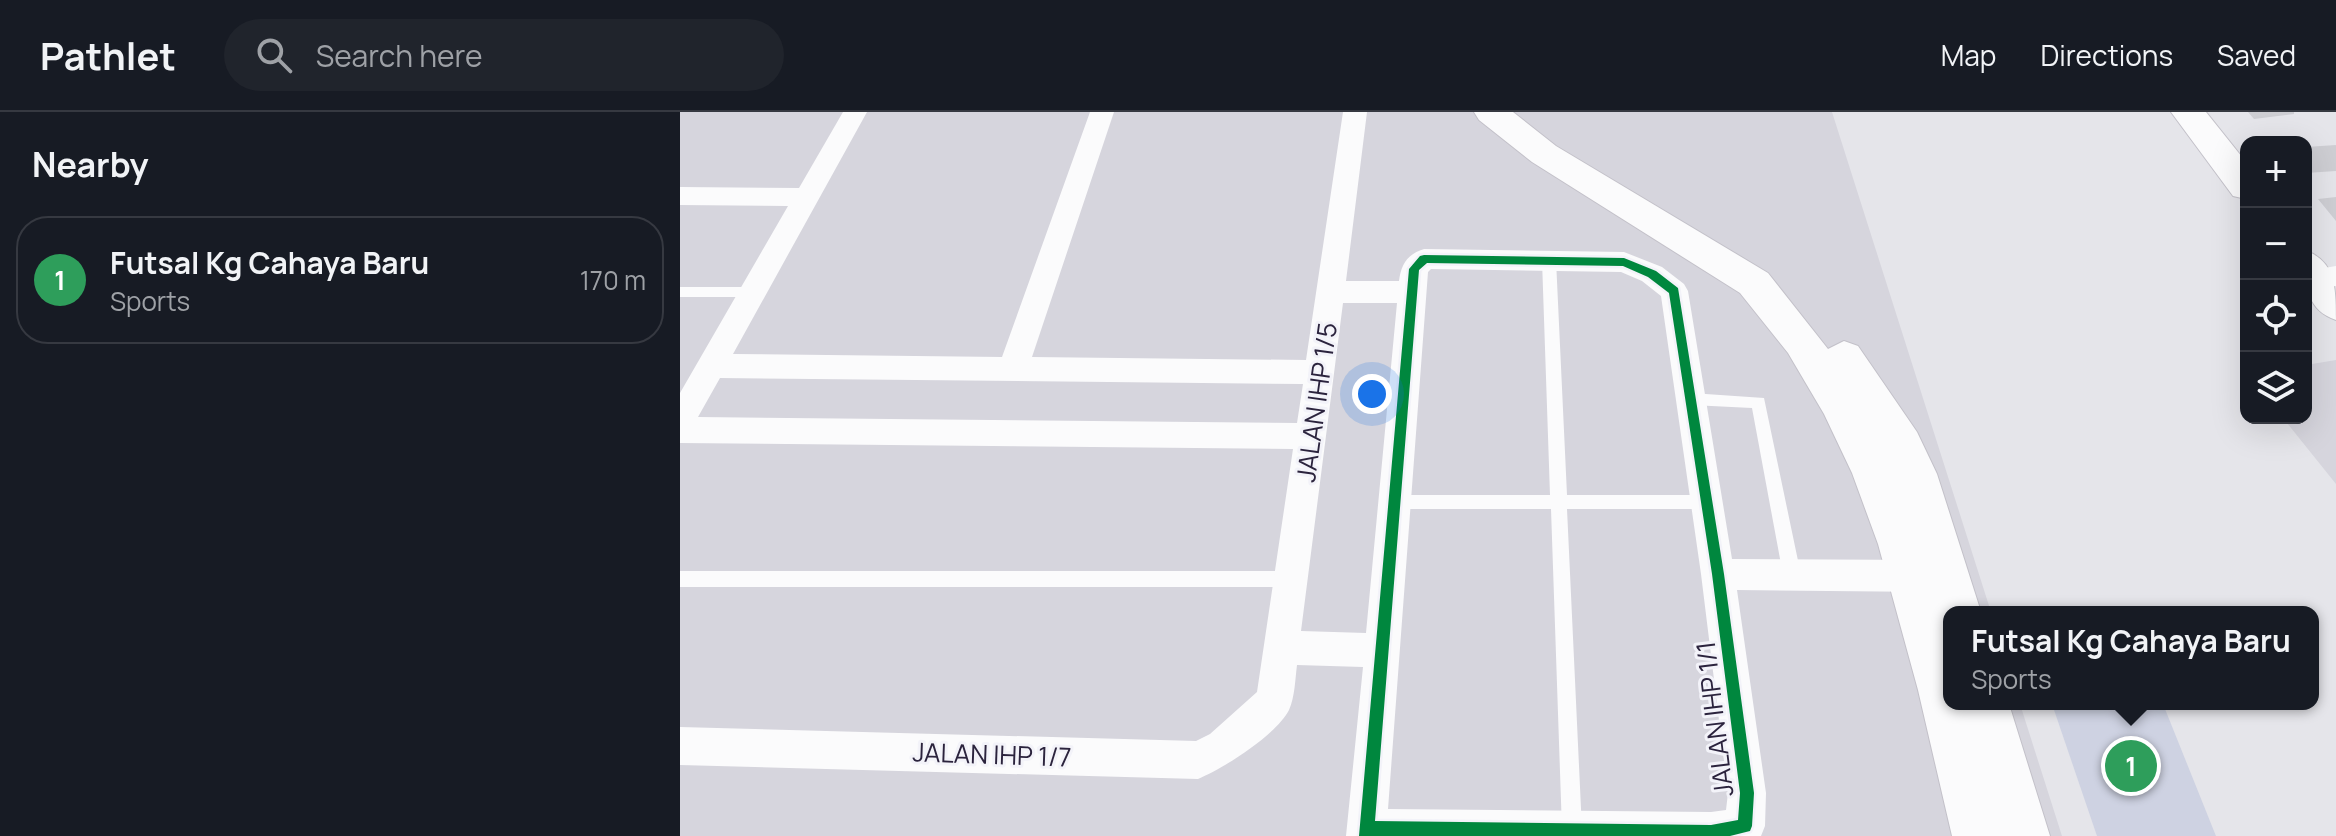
<!DOCTYPE html>
<html lang="en">
<head>
<meta charset="utf-8">
<style>
  body { margin:0; font-family:Manrope,sans-serif; background:#20242c; color:#f1f3f6 }
  .controls { position:absolute; right:24px; top:24px; display:grid; overflow:hidden; border-radius:16px; box-shadow:0 8px 32px #0002 }
  .controls button { width:72px; height:72px; display:grid; place-items:center; padding:0; border:0; border-bottom:2px solid #363941; background:#171b24; color:#f1f3f6; font:40px sans-serif }
  .you { position:absolute; left:692px; top:282px; width:28px; height:28px; margin:-20px; border:6px solid #fff; border-radius:50%; background:#1a73e8; box-shadow:0 0 0 12px #1a73e833 }
  .badge { display:grid; place-items:center; width:52px; height:52px; border-radius:50%; background:#6c677a; color:#fff; font-size:26px; font-weight:700 }
  .pin { position:absolute; translate:-50% -50%; border:4px solid #fff; box-shadow:0 2px 8px #0006 }
  .popup { position:absolute; left:1263px; top:494px; width:376px; height:104px; box-sizing:border-box; display:grid; place-content:center; border-radius:16px; background:#171b24; filter:drop-shadow(0 2px 6px #0005); font-size:26px; white-space:nowrap; color:#9ea1a6 }
  .popup b { font-size:30px; color:#f1f3f6 }
  .popup::after { content:''; position:absolute; left:50%; top:100%; margin-left:-16px; border:16px solid transparent; border-top-color:#171b24 }
  .list { margin:0; padding:0; list-style:none }
  h2 { display:flex; justify-content:space-between; align-items:center; height:104px; margin:0; padding:0 32px; font-size:34px }
  h2 small { font-size:26px; font-weight:400; color:#9ea1a6 }
  .list li { display:grid; grid-template-columns:52px 1fr auto; gap:24px; align-items:center; box-sizing:border-box; height:128px; margin:0 16px 16px; padding:0 16px; border:2px solid #363941; border-radius:32px }
  .list b { display:block; font-size:30px; white-space:nowrap }
  .list p { margin:0; font-size:26px; white-space:nowrap; color:#9ea1a6 }
  .list em { font-size:26px; font-style:normal; color:#9ea1a6 }
  .icon { flex:none; width:44px; height:44px; fill:none; stroke:currentColor; stroke-width:2; stroke-linecap:round; stroke-linejoin:round }
  .map { position:relative; flex:none; width:1656px; height:724px; overflow:hidden }
  header { display:flex; align-items:center; gap:48px; box-sizing:border-box; height:112px; padding:0 40px; background:#171b24; border-bottom:2px solid #363941 }
  header strong { font-size:38px }
  nav { display:flex; gap:44px; margin-inline-start:auto; font-size:28px }
  .search { width:560px; height:72px; background:#20242c; display:flex; align-items:center; gap:20px; box-sizing:border-box; padding:0 28px; border-radius:44px; color:#9ea1a6; font-size:30px }
  main { display:flex }
  aside { flex:1; background:#171b24 }
  .map>svg:first-child { display:block }
</style>
</head>
<body>
<header>
<strong>Pathlet</strong>
<div class="search"><svg class="icon" aria-label="search" viewBox="0 0 24 24"><circle cx="10" cy="10" r="6"/><path d="M15 15l6 6"/></svg>Search here</div>
<nav><a>Map</a><a>Directions</a><a>Saved</a></nav>
</header>
<main>
<aside>
<h2>Nearby<small></small></h2>
<ul class="list">
<li><span class="badge" style="background:#2e9e5b">1</span><div><b>Futsal Kg Cahaya Baru</b><p>Sports</p></div><em>170 m</em></li>
</ul>
</aside>
<div class="map">
<svg width="1656" height="724" viewBox="0 0 1656 724">
  <rect width="100%" height="100%" fill="#e5e5ea"/>
  <path fill="#d6d5dd" d="M0,0H1152L1311,500H1269V592H1340L1382,724H0Z
    M1656,248V372L1603,306H1626V253Z"/>
  <path fill="#ced2e2" d="M1372,592H1483L1536,724H1417Z"/>
  <path fill="#ceced3" d="M1568,0H1614V2L1574,7Z
    M1656,33V59L1626,61V35Z
    M1656,85V109L1638,87Z"/>
  <g fill="none" stroke-linecap="round" stroke-linejoin="round">
    <defs>
      <path id="secondary" d="M794,0H833L876,34L1088,161L1148,237L1164,229L1178,234L1237,320L1257,362L1301,500H1269V592H1329L1370,724H1272L1238,578L1198,432L1172,361L1144,302L1108,241L1060,181L852,50L799,8Z
        M1491,0H1526L1566,50V87L1553,84Z
        M1626,139C1656,149 1656,178 1656,208C1623,197 1626,168 1626,139Z"/>
    </defs>
    <use href="#secondary" stroke="#c3c1c9" stroke-width="2"/>
    <path fill="#fbfbfc" fill-rule="evenodd" d="M869,143L876,148L887,383H1027L1033,385L1035,390L1033,395L1027,397H887L902,718L899,724H885L882,718L871,397H714L708,395L706,390L708,385L714,383H870L862,148Z
      M0,175H73L80,180L73,185H0Z
      M1011,281L1084,286L1121,463L1118,469L1112,471L1106,469L1103,463L1072,296L1011,293L1003,287Z
      M0,459H612L618,461L621,467L618,473L612,475H0Z"/>
    <path fill="#fbfbfc" fill-rule="evenodd" d="M163,0H187L53,242L322,245L410,0H434L352,245L626,248L663,0H687L666,169H719C721,153 727,142 744,137L944,140L982,155L1004,172L1008,179L1052,447L1251,448L1263,453L1268,464L1263,475L1251,480L1057,478L1086,681L1085,714L1081,724H666L683,555L617,553C615,568 615,584 609,598C596,623 544,656 518,667L0,653V615L516,629L530,622L577,580L613,337L0,331V281L108,94L0,93V75L119,76ZM751,157L941,160L962,169L981,184L1021,462L1048,681L1046,698L1031,700L708,697L748,160ZM663,191H717L686,521L621,519ZM40,266L623,272L617,311L18,305Z
      M1656,154V174L1636,176L1626,173V159Z"/>
    <use href="#secondary" fill="#fbfbfc" fill-rule="evenodd"/>
    <defs>
      <path id="cycleway" d="M744,143L944,146L976,159L998,176L1044,462L1074,681L1072,714L1070,719L1050,724H679L729,157L740,144ZM747,151L943,154L968,165L989,181L1032,462L1060,681L1058,708L1031,713L695,709L739,158Z"/>
    </defs>
    <use href="#cycleway" stroke="#f3f3f9" stroke-width="5"/>
    <use href="#cycleway" fill="#00873e" fill-rule="evenodd"/>
  </g>
  <g text-anchor="middle" dominant-baseline="central" stroke-width="6" stroke-linejoin="round" paint-order="stroke">
    <g font-size="26" fill="#2b233d" stroke="#f3f3f9">
      <text transform="translate(636 290) rotate(-82)">JALAN IHP 1/5</text>
      <text transform="translate(1034 607) rotate(-97)">JALAN IHP 1/1</text>
      <text transform="translate(312 642) rotate(2)">JALAN IHP 1/7</text>
    </g>
  </g>
</svg>
<div class="controls">
<button>+</button>
<button>−</button>
<button><svg class="icon" aria-label="locate" viewBox="0 0 24 24"><circle cx="12" cy="12" r="6"/><path d="M12 2v4M12 18v4M2 12h4M18 12h4"/></svg></button>
<button><svg class="icon" aria-label="layers" viewBox="0 0 24 24"><path d="M12 4l9 5-9 5-9-5zM3 14l9 5 9-5"/></svg></button>
</div>
<div class="you"></div>
<div class="pin badge" style="left:1451px;top:654px;background:#2e9e5b">1</div>
<div class="popup"><b>Futsal Kg Cahaya Baru</b>Sports</div>
</div>
</main>
</body>
</html>
